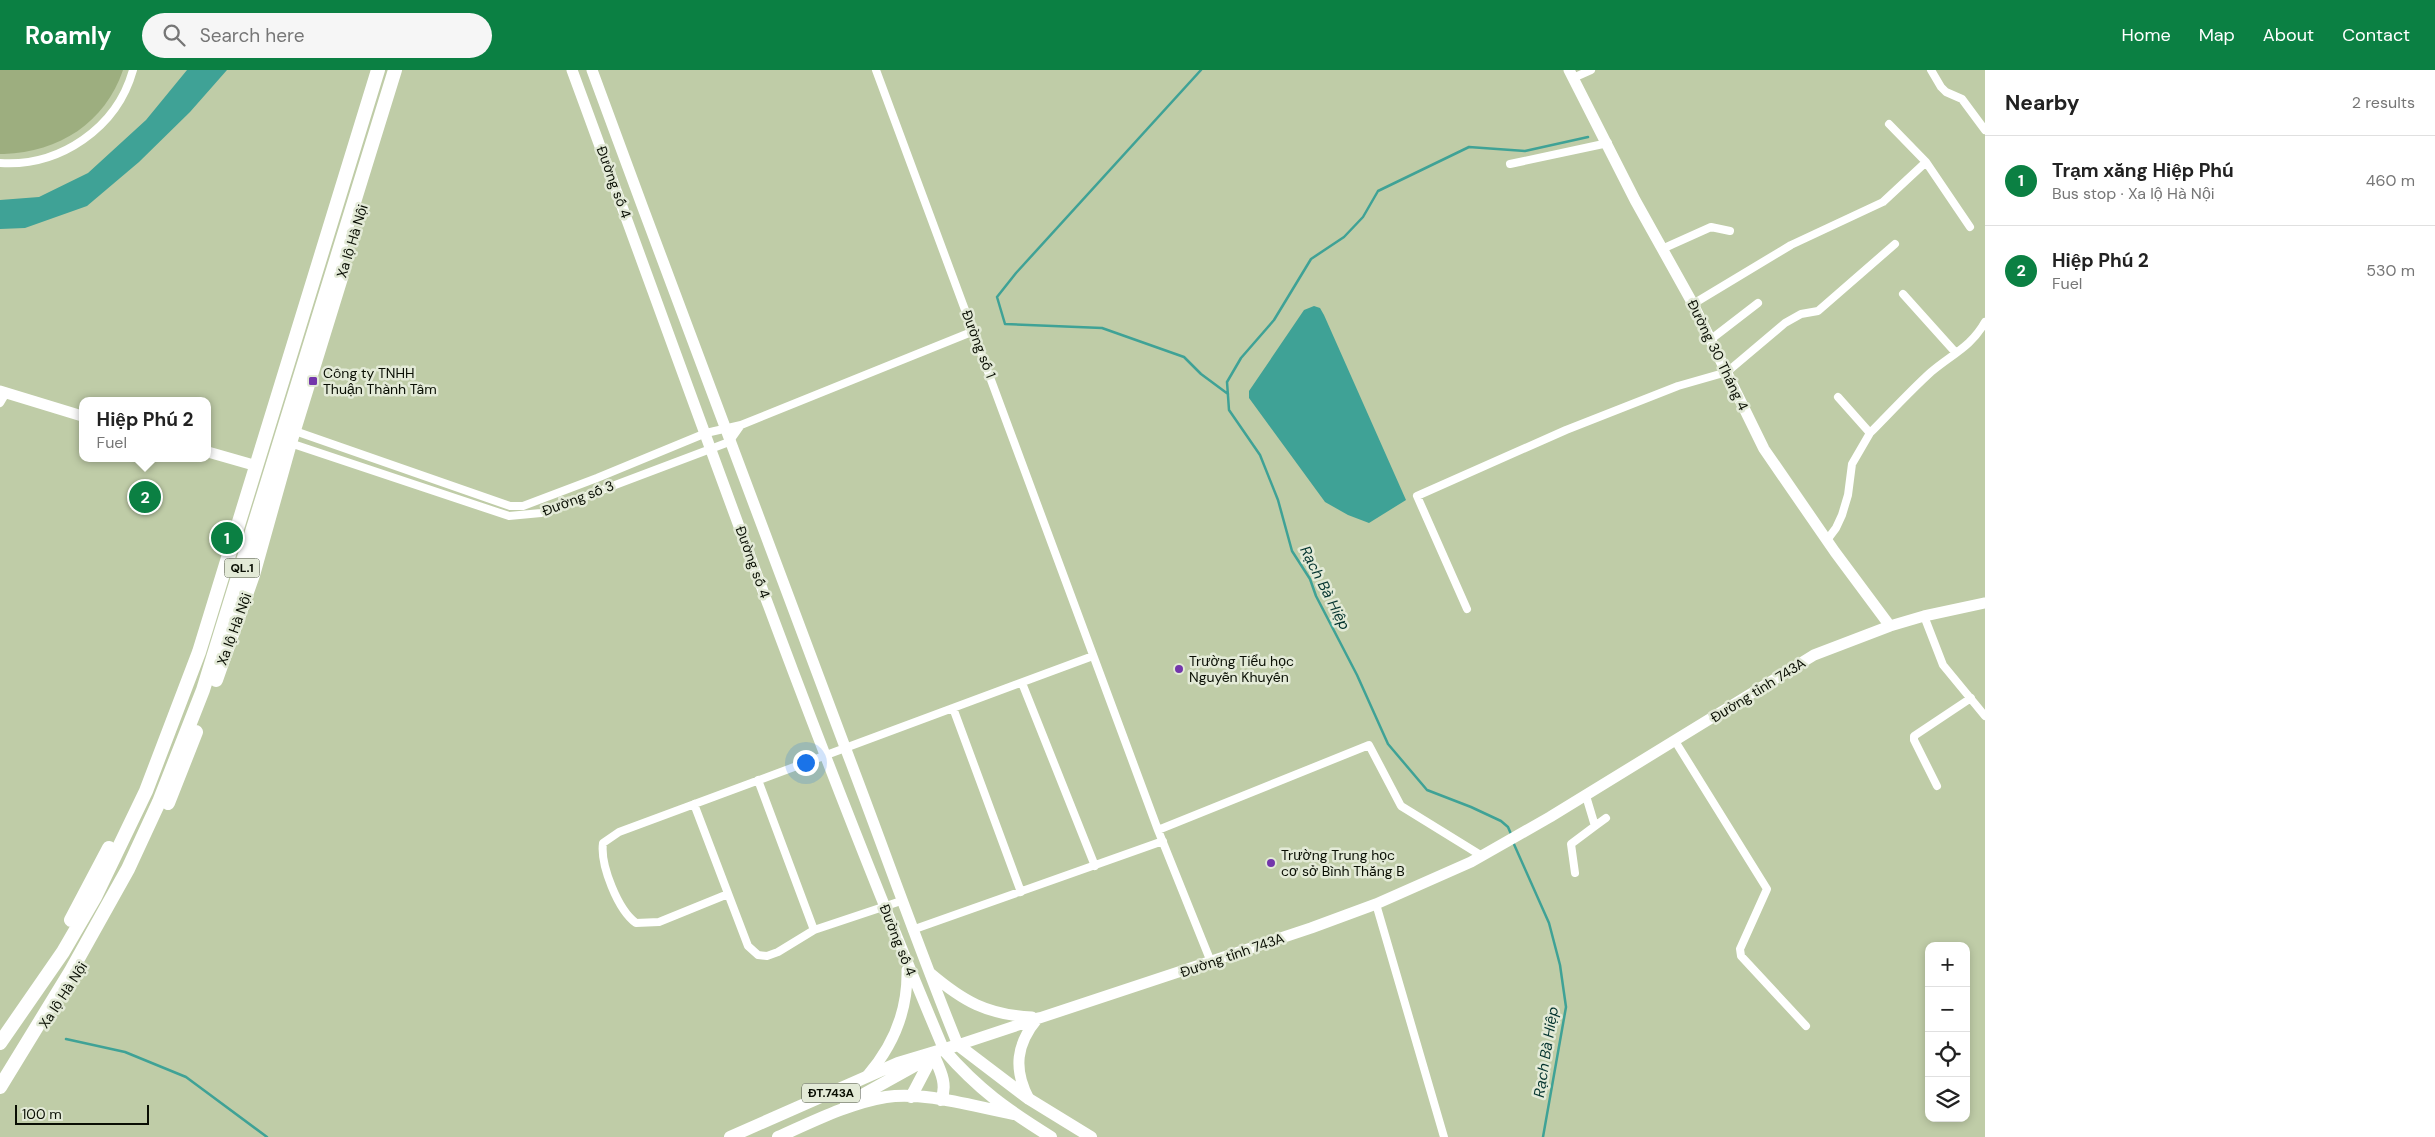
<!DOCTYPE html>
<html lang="en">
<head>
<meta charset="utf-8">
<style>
  body { margin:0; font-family:"DM Sans",sans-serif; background:#f6f6f6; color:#222 }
  .controls { position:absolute; right:15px; bottom:15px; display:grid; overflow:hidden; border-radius:10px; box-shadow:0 2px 8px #0003 }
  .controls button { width:45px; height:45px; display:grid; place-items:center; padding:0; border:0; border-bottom:1px solid #e0e0e0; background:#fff; color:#222; font:25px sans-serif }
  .scale { position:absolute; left:15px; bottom:12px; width:134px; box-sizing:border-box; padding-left:5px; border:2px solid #090e03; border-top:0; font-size:14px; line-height:18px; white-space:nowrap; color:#090e03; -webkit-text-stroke:4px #e3ead7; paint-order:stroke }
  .you { position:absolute; left:805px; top:692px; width:18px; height:18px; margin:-12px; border:4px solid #fff; border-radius:50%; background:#1a73e8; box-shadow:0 0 0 8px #1a73e833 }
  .badge { display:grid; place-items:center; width:32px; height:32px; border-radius:50%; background:#0b8043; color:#fff; font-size:16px; font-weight:700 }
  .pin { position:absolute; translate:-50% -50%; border:2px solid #fff; box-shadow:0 1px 5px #0006 }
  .popup { position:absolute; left:79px; top:327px; width:132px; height:65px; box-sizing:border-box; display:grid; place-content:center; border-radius:10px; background:#fff; filter:drop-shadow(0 1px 4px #0005); font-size:16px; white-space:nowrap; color:#767676 }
  .popup b { font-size:19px; color:#222 }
  .popup::after { content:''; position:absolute; left:50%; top:100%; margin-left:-10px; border:10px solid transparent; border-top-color:#fff }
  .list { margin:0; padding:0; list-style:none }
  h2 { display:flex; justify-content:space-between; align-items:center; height:65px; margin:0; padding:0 20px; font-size:21px }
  h2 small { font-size:16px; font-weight:400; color:#767676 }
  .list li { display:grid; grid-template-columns:32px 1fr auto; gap:15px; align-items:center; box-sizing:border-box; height:90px; padding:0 20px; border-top:1px solid #e0e0e0 }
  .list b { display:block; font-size:19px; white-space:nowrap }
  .list p { margin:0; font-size:16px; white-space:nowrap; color:#767676 }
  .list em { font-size:16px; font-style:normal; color:#767676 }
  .icon { flex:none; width:28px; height:28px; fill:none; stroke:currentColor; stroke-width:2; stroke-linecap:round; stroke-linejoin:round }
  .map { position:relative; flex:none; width:1985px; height:1067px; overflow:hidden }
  header { display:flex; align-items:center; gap:30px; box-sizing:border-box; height:70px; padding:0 25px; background:#0b8043; color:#fff }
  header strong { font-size:24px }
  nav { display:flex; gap:28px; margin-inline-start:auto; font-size:18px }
  .search { width:350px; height:45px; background:#f6f6f6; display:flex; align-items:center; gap:12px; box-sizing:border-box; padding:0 18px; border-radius:28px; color:#767676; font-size:19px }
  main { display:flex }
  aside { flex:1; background:#fff }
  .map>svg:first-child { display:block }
</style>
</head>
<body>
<header>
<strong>Roamly</strong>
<div class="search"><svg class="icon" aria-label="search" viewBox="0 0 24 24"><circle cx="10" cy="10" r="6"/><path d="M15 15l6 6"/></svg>Search here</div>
<nav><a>Home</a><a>Map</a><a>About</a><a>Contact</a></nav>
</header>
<main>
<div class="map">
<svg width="1985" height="1067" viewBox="0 0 1985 1067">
  <rect width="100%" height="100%" fill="#bfcca7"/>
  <path fill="#9dae7f" d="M0,0H123C105,53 59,82 4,84H0Z"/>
  <path fill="#3fa296" d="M187,0H227L190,42L139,92L87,136L25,158L0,159V130L39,127L88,103L146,50Z
    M1314,236L1320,238L1324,245L1406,430L1369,453L1348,445L1325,432L1249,328V321L1304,240Z"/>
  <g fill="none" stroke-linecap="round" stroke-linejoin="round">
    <path stroke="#3fa296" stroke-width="2.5" d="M1201,0L1016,203L997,227L1005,254L1102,258L1184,287L1201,304L1228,324
      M1511,764L1508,757L1501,751L1471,737L1427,720L1388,674L1357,605L1316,526L1310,509L1292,481L1278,430L1260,385L1229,340L1227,312L1241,288L1274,250L1311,189L1344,167L1363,147L1378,121L1469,77L1525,81L1588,67
      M1513,772L1549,853L1560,895L1566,937L1543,1067
      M66,969L125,982L186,1007L267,1067"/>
    <path stroke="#fff" stroke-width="8" d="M876,0L1158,760L1211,892
      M1931,0L1941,17L1946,22L1962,29L1985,60
      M1573,8L1591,0
      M1889,54L1926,92
      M0,93C60,97 117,58 133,0
      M1510,94L1608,73
      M1662,179L1711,157L1730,161
      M1903,224L1956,283
      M1693,234L1791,175L1883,132L1926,92L1970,157
      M1710,270L1758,233
      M1838,327L1870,363C1890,343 1910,321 1931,302C1952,284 1971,277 1985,252
      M0,333L6,323
      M292,360L510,436H523L597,408L706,363L741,355L974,261
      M287,372L509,446L541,443L729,372L741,355
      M1827,470L1836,458L1842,445L1848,425L1852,394L1870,363
      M1467,539L1417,426L1566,360L1678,316L1727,302L1785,253L1801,244L1818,241L1895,174
      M1924,546L1943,595L1985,646
      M1022,613L1095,796
      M953,638L1021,822
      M1675,671L1767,819L1740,879L1741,886L1806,956
      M758,710L814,860
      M1937,716L1914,670V666L1971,628
      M694,734L748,876L758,885L767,886L778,882L814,860L901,831
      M1595,756L1606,748
      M1158,760L1369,675L1401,736L1482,786
      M1575,803L1571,774L1595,756L1586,726
      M728,824L659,852L636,853C618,840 600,795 603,773L619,762L1093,586
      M1376,834L1444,1067
      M912,860L1163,771"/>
    <path stroke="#fff" stroke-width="11" d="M572,0C693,328 808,659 944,980
      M592,0C675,226 760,451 845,677C883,776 918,877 958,975L1311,858L1376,834L1471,792L1550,747L1814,585L1890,556L1924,546L1985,533
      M1569,0L1635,130L1693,234L1764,379L1835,482L1890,556
      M0,321L82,346
      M208,382L250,394
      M930,903C963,931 987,945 1032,947
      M867,1006C894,975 908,941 907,900
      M1029,1029C1013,999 1016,974 1038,948"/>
    <path stroke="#fff" stroke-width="12" d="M944,980C979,1020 1006,1039 1051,1067
      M933,984C940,1000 948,1014 941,1030
      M911,1027L932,987
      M846,1034L927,989
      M730,1067L898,993L958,975L1029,1029L1091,1067
      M778,1067C812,1052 849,1033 886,1027C925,1021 975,1037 1014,1044"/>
    <path stroke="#fff" stroke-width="14" d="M216,610L253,505L290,373L341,208
      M168,733L196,662
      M71,850L109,778
      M0,973L63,882L95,827L146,721L199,582L378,0
      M0,1017L71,901L128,799L159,732L203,620L395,0"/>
  </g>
  <g fill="#7336ab" stroke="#e3ead7" stroke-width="2">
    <rect x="308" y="306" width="10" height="10" rx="2.5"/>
    <circle cx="1179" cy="599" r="5"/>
    <circle cx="1271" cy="793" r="5"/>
  </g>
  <g text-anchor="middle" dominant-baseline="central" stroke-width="5" stroke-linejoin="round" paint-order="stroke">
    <g fill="#e3ead7" stroke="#4a5043" stroke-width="1">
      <rect x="224.5" y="488.5" width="35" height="19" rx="4"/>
      <rect x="802" y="1013.5" width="58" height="19" rx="4"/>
    </g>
    <g font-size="12" font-weight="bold" fill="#090e03">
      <text x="242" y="498">QL.1</text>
      <text x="831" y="1023">ĐT.743A</text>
    </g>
    <g font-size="14" fill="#090e03" stroke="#e3ead7">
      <text transform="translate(614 112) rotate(70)">Đường số 4</text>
      <text transform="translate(352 171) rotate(-73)">Xa lộ Hà Nội</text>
      <text transform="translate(979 274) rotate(69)">Đường số 1</text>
      <text transform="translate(1718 285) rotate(64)">Đường 30 Tháng 4</text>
      <text transform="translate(578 428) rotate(-21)">Đường số 3</text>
      <text transform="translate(753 492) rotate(70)">Đường số 4</text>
      <text transform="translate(234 559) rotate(-70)">Xa lộ Hà Nội</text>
      <text transform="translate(1758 620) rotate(-32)">Đường tỉnh 743A</text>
      <text transform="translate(898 870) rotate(68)">Đường số 4</text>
      <text transform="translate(1232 885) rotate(-19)">Đường tỉnh 743A</text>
      <text transform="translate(63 925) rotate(-57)">Xa lộ Hà Nội</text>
    </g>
    <g font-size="14" fill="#090e03" stroke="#e3ead7" text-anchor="start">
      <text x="323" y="303">Công ty TNHH<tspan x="323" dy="16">Thuận Thành Tâm</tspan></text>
      <text x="1189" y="591">Trường Tiểu học<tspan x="1189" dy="16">Nguyễn Khuyến</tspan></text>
      <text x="1281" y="785">Trường Trung học<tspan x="1281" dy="16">cơ sở Bình Thắng B</tspan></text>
    </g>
    <g font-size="15" font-style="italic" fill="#04342f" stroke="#e3ead7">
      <text transform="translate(1325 518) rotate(63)">Rạch Bà Hiệp</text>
      <text transform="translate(1546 982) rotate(-81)">Rạch Bà Hiệp</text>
    </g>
  </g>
</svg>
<div class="controls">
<button>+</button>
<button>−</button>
<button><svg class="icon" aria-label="locate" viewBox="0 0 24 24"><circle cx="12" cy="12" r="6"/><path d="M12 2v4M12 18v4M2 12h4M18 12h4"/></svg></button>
<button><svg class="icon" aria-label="layers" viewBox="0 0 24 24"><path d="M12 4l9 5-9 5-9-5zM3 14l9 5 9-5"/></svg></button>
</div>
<div class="scale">100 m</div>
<div class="you"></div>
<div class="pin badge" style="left:227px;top:468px">1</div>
<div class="pin badge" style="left:145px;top:427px">2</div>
<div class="popup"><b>Hiệp Phú 2</b>Fuel</div>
</div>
<aside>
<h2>Nearby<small>2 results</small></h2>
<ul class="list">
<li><span class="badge">1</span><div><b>Trạm xăng Hiệp Phú</b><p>Bus stop · Xa lộ Hà Nội</p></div><em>460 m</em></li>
<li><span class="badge">2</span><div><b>Hiệp Phú 2</b><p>Fuel</p></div><em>530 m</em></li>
</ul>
</aside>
</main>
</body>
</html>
